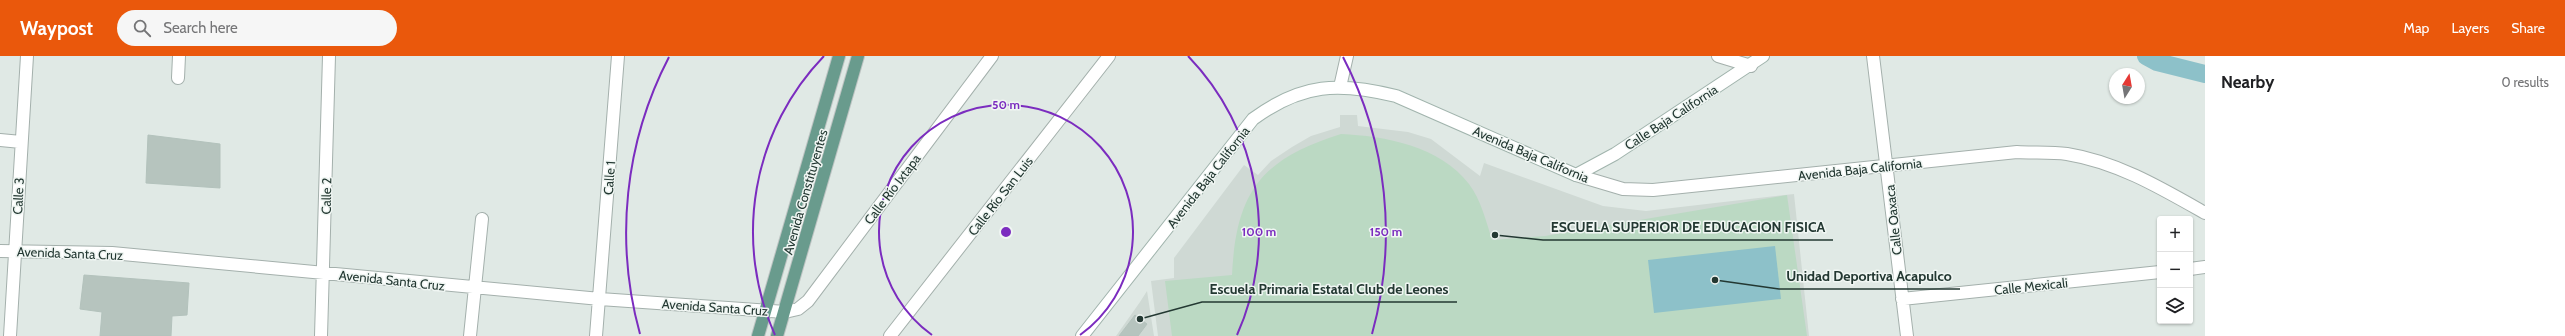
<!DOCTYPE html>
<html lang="en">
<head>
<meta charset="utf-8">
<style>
  body { margin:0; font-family:Cabin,sans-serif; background:#f6f6f6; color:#202124 }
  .controls { position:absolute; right:12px; bottom:12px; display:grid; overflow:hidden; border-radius:4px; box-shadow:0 1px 3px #0004 }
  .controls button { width:36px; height:36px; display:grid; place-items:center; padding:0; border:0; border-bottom:1px solid #e0e0e0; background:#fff; color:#202124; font:20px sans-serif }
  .compass { position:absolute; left:2109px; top:12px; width:36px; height:36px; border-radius:50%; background:#fff; box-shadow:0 1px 3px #0004; rotate:11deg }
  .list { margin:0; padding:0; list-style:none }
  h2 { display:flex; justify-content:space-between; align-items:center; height:52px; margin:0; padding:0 16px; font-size:17px }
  h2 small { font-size:13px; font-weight:400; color:#757577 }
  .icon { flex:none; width:22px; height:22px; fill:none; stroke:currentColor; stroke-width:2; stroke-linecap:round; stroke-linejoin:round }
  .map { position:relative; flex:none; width:2205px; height:280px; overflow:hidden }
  header { display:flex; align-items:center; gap:24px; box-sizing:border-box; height:56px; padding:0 20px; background:#ea580c; color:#fff }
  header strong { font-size:19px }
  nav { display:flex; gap:22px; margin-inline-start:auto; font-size:14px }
  .search { width:280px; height:36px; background:#f6f6f6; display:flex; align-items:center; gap:10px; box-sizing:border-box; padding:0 14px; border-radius:22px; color:#757577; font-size:15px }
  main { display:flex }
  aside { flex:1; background:#fff }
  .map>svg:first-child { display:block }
</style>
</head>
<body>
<header>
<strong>Waypost</strong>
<div class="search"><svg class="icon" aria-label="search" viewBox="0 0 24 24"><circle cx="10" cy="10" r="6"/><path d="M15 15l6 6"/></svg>Search here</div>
<nav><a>Map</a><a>Layers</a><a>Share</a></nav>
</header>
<main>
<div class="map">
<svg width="2205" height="280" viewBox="0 0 2205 280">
  <rect width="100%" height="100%" fill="#e0e9e5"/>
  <path fill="#cfd9d4" d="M1340,59H1357L1358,70L1408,76L1431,83L1480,120L1484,107L1603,150L1646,155L1794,138L1809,280H1158L1151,225L1174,222V202L1244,109L1258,119L1271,105L1292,91L1311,80L1340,71Z
    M1147,235L1154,280H1116L1140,246Z"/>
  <path fill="#bbd9c3" d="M1341,78C1385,80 1440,90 1469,128C1481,144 1486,165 1492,184L1545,180L1787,139L1807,280H1172L1165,225L1232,219C1236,136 1261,103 1341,78Z"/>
  <path fill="#8dc1c9" d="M1775,190L1781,243L1654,257L1648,204Z"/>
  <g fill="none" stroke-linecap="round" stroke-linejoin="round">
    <path stroke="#8dc1c9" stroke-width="18" d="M2146,0L2157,6L2205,18"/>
  </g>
  <path fill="#b6c4be" stroke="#b3c2bc" d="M148,79L220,88V132L146,127Z
    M84,219L189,227L187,259L172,260L171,280H100L102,256L80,253Z
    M1135,259L1147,268L1138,280H1119Z"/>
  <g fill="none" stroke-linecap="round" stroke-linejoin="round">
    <defs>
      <path id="minor" d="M1718,0L1751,10
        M1873,0L1907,280
        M178,22L179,0
        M1340,31L1347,0
        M0,84L21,86
        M1576,119L1623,133L1653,134L2017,96C2033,97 2051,96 2067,98C2117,106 2161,132 2205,157
        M0,195L112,197L600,243L785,256L798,253L808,245L992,0
        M2190,213L2205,211
        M1902,243L2160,216
        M10,280L27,0
        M321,280L329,0
        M470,280L482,163
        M596,280L618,0
        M890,280L1109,0"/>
      <path id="secondary" d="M1082,280L1253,63C1302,27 1339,26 1396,40L1576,119L1615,98L1763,0"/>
      <path id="primary" d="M758,280L839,0
        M777,280L858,0"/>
    </defs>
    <use href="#minor" stroke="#a4b0ac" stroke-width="14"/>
    <use href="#secondary" stroke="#a1b4ad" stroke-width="14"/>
    <use href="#primary" stroke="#bdc3c2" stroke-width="14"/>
    <use href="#minor" stroke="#fff" stroke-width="12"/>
    <use href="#secondary" stroke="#fff" stroke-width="12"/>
    <use href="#primary" stroke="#699b8d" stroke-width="12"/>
  </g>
  <g fill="none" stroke="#7b2cbf" stroke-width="2">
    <path d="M932 279A127 127 0 1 1 1080 279"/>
    <path d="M775 279A253 253 0 0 1 824 0M1188 0A253 253 0 0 1 1237 279"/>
    <path d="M640 278A380 380 0 0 1 669 1M1343 1A380 380 0 0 1 1372 278"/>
  </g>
  <g text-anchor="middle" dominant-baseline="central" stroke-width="3" stroke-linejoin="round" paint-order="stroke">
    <g font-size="13" fill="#233832" stroke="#f0f6f3">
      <text transform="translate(1671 61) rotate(-33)">Calle Baja California</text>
      <text transform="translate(1531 98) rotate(23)">Avenida Baja California</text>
      <text transform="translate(1860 113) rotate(-6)">Avenida Baja California</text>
      <text transform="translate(1208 121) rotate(-52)">Avenida Baja California</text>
      <text transform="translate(609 122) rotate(-86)">Calle 1</text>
      <text transform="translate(892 133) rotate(-53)">Calle Río Ixtapa</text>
      <text transform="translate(805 136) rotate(-74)">Avenida Constituyentes</text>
      <text transform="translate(18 140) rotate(-87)">Calle 3</text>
      <text transform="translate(326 140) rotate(-89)">Calle 2</text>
      <text transform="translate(1000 140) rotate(-52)">Calle Río San Luis</text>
      <text transform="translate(1893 164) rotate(-96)">Calle Oaxaca</text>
      <text transform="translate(70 197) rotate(2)">Avenida Santa Cruz</text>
      <text transform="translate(392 224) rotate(6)">Avenida Santa Cruz</text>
      <text transform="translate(2031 230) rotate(-6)">Calle Mexicali</text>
      <text transform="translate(715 251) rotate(4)">Avenida Santa Cruz</text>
    </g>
  </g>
  <circle cx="1006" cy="176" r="6" fill="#7b2cbf" stroke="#f0f6f3" stroke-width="2"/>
  <g font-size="12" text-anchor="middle" font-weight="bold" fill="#7b2cbf" stroke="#f0f6f3" stroke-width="3" stroke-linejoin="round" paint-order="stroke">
    <text x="1006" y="53">50 m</text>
    <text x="1259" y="180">100 m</text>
    <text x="1386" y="180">150 m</text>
  </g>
  <path fill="none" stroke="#233832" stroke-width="1.5" d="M1495 179L1543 184H1833M1715 224L1779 233H1960M1140 263L1202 246H1457"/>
  <g fill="#233832" stroke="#f0f6f3" stroke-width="1.5">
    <circle cx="1495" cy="179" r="4"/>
    <circle cx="1715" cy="224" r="4"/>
    <circle cx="1140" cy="263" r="4"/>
  </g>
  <g font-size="14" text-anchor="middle" font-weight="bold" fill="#233832" stroke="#f0f6f3" stroke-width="3" stroke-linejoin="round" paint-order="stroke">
    <text x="1688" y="176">ESCUELA SUPERIOR DE EDUCACION FISICA</text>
    <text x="1869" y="225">Unidad Deportiva Acapulco</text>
    <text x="1329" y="238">Escuela Primaria Estatal Club de Leones</text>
  </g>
</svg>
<div class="controls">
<button>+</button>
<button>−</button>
<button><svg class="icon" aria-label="layers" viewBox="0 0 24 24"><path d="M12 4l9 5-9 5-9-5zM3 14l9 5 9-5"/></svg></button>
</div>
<svg class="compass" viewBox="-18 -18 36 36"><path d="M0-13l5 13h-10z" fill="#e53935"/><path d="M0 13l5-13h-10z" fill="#757577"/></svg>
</div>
<aside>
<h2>Nearby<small>0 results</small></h2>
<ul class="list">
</ul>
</aside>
</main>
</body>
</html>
